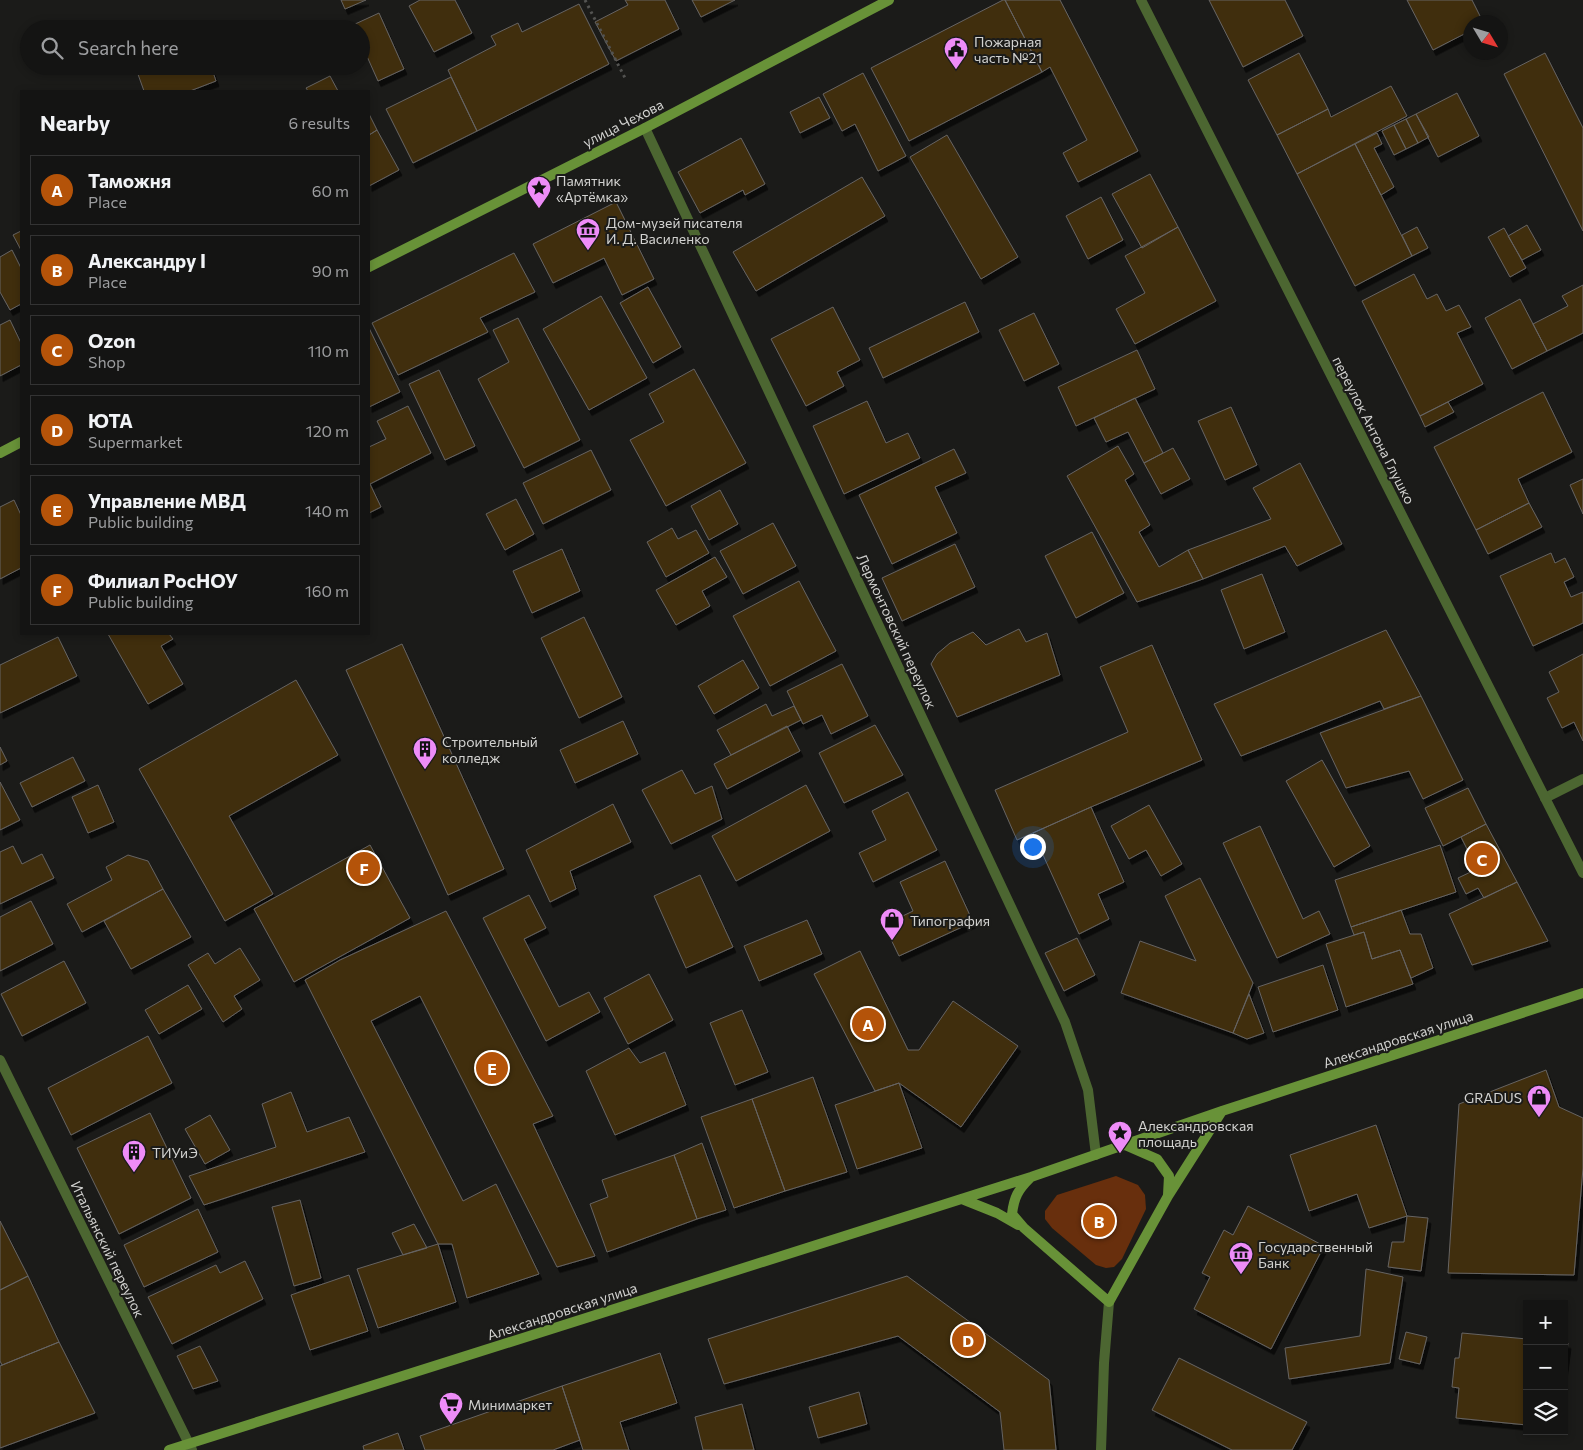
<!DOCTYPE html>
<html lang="en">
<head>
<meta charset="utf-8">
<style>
  body { margin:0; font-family:Commissioner,sans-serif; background:#1d1d1c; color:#f1f3f6 }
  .controls { position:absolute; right:15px; bottom:15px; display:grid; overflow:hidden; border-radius:0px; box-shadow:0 2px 8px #0003 }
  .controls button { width:45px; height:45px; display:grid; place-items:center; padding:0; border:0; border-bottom:1px solid #333; background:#141413; color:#f1f3f6; font:25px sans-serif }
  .compass { position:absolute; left:1463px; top:15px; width:45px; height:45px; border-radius:50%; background:#141413; box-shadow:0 2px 8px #0003; rotate:128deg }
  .you { position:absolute; left:1032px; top:846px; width:18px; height:18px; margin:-12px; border:4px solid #fff; border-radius:50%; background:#1a73e8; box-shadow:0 0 0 8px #1a73e833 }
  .badge { display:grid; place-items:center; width:32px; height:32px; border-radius:50%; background:#b45309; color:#fff; font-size:16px; font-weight:700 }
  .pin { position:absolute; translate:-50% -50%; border:2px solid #fff; box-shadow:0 1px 5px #0006 }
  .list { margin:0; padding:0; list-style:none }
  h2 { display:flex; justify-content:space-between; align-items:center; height:65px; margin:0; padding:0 20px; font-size:21px }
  h2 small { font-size:16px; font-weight:400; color:#9d9ea0 }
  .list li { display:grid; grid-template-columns:32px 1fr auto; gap:15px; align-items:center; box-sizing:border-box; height:70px; margin:0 10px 10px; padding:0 10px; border:1px solid #333; border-radius:0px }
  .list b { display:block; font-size:19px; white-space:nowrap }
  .list p { margin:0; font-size:16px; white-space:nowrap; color:#9d9ea0 }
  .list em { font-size:16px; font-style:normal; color:#9d9ea0 }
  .icon { flex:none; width:28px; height:28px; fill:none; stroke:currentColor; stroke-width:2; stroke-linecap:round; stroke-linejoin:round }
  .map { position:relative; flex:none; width:1583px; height:1450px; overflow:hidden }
  .search { position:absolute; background:#141413; box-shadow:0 2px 8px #0003; left:20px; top:20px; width:350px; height:55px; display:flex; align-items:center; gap:12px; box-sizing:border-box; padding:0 18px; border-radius:28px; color:#9d9ea0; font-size:19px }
  .panel { position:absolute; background:#141413; box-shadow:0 2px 8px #0003; left:20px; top:90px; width:350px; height:545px; border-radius:0px }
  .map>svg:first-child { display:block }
</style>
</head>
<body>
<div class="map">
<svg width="1583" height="1450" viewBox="0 0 1583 1450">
  <defs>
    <filter id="shadow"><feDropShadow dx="3" dy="5.5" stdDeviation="0" flood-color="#0009"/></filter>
  </defs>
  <rect width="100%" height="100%" fill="#1b1b19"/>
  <path fill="#682f0d" d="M1116,1176L1138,1185L1145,1195L1146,1209L1122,1259L1114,1267L1106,1268L1096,1265L1052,1228L1045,1219V1211L1057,1195Z"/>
  <path fill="#402d10" stroke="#666462" filter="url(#shadow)" d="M341,0H366L345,9Z
    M420,0H455L472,33L434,52L409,6Z
    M625,0H665L679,29L616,61L595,22L628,5Z
    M692,0H735L701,17Z
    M1003,0H1005L1042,72L909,141L871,68Z
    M1005,0H1060L1138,151L1078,182L1063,153L1087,140L1050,67L1042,72Z
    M1209,0H1285L1303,36L1243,67Z
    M1407,0H1472L1483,22H1470V31L1433,50Z
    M579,4L609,64L477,131L448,70L496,45L491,36L518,23L522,32Z
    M379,13L404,69L378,81L361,43V29H355L353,25Z
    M1299,53L1328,109L1277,135L1248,80Z
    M1545,53L1583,128V231L1504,74Z
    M135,66H211L216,81L190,91H144Z
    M863,73L906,156L878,171L855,124L842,131L823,94Z
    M330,76L338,91H308L306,88Z
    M451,77L477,131L413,163L386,109Z
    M1391,86L1407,116L1297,174L1277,135L1328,109L1331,117Z
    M1457,93L1479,136L1438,157L1416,114Z
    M819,97L830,118L800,133L790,112Z
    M369,114L377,130L369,135Z
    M1416,114L1429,137L1418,143L1406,119Z
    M1406,119L1418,143L1406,149L1394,125Z
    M1394,125L1406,149L1394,155L1382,131Z
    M377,130L399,170L369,186V135Z
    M1377,133L1382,144L1374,148L1394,187L1381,195L1355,144Z
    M947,135L1018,257L981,279L910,157Z
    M741,138L765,184L745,195L743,190L700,213L678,172Z
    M1355,144L1412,256L1355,286L1297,174Z
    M1150,174L1178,227L1142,248L1112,194Z
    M862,177L885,216L756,291L733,252Z
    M1101,197L1123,240L1088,259L1066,216Z
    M616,202L654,279L622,295L604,258L553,283L533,244Z
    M1527,225L1541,250L1522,260L1508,236Z
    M1178,227L1216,301L1135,344L1116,309L1145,293L1125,256Z
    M1417,227L1428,248L1412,256L1402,235Z
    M1504,228L1526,268L1510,277L1488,237Z
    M21,231V250L13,235Z
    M12,250L21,268V304L10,310L0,292V257Z
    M514,253L535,292L480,318L488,332L398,375L372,323Z
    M1414,274L1427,299L1437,294L1446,311L1459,305L1471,327L1457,333L1483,384L1420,416L1362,301Z
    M1583,285V333L1547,351L1533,324L1568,306L1562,296Z
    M648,287L681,347L653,363L620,303Z
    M601,296L647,378L589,410L543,329Z
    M1520,299L1547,351L1512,369L1485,318Z
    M965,302L979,332L883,378L869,348Z
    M833,307L860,360L837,372L844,386L806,406L771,339Z
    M1034,313L1059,364L1024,381L999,330Z
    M518,318L580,440L524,468L478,379L509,362L493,330Z
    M10,320L21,343V365L0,376V325Z
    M369,328L400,392L369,407Z
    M1137,350L1155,389L1076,426L1058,387Z
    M694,369L746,463L666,506L630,440L664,422L649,394Z
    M439,370L475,446L445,460L409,384Z
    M1543,392L1572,452L1518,479L1529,503L1476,530L1434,447Z
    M1135,398L1163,453L1144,463L1128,432L1106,442L1094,418Z
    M867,401L886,443L908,433L920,458L844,494L813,426Z
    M1448,402L1454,412L1425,427L1420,416Z
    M408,406L431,453L370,484L381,507L369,513V447L386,439L377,421Z
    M1231,407L1257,465L1225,480L1198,421Z
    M1118,446L1134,474L1125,480L1150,525L1139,532L1159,567L1188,550L1203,579L1137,602L1067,476Z
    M1173,448L1190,479L1161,494L1144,463Z
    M954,449L966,473L935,487L957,533L892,564L859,495Z
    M591,450L611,490L543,524L523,483Z
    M1300,463L1342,544L1297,566L1285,546L1203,579L1188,550L1271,519L1253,488Z
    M1583,479V514L1570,485Z
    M720,490L738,524L709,540L691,506Z
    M516,499L534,534L505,550L486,514Z
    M14,500L21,515V568L0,579V507Z
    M1529,503L1542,527L1488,554L1476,530Z
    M773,523L796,566L743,594L720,551Z
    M672,528L678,539L696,530L709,553L666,577L647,542Z
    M1092,532L1124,593L1076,618L1045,556Z
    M955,544L975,587L902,621L882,578Z
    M562,549L580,591L532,613L513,571Z
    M1551,553L1555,563L1565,558L1574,577L1564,582L1571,597L1583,592V623L1533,646L1500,576Z
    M715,557L727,577L702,591L710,606L676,625L656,590Z
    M1262,574L1285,632L1244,649L1221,590Z
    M799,581L836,651L770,686L733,616Z
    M584,617L622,697L579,718L541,638Z
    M1019,629L1026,642L1047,633L1060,675L957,717L931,664L937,654L950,643L973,632L986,645Z
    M1386,630L1421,696L1384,709L1380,701L1241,756L1214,704Z
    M108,634H169L173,639L161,646L183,684L148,704Z
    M58,637L77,676L0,713V665Z
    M402,644L504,869L448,895L346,670Z
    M1152,645L1202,760L1091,807L1017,840L995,790L1128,732L1100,667Z
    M1583,654V741L1574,722L1562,728L1547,698L1559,692L1549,672Z
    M743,660L759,688L714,714L698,686Z
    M842,664L868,716L831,734L822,715L803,724L787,691Z
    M296,680L338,755L229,816L273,894L225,921L139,769Z
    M1421,696L1463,780L1423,799L1409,771L1346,788L1320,733Z
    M766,704L772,716L794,706L801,720L731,755L717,730Z
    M623,721L638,754L575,783L560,750Z
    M875,725L903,775L844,803L819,753Z
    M787,726L800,751L727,789L714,764Z
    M0,747L7,761L0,765Z
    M73,757L85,781L32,807L20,783Z
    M1322,760L1370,846L1334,867L1286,781Z
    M682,770L695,794L712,786L722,819L671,844L642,790Z
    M0,782L20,820L0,830Z
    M98,785L114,822L88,833L72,797Z
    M806,785L830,831L736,881L712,836Z
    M1468,788L1486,824L1443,846L1425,808Z
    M908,792L937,850L873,882L859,853L886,840L872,811Z
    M613,804L631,842L570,871L576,889L550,902L526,850Z
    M1149,805L1182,864L1161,876L1146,850L1129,859L1111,826Z
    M1091,807L1124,882L1098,894L1109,919L1079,934L1033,833Z
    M1486,824L1517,882L1484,898L1478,888L1466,894L1458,878L1477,869L1461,837Z
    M1260,826L1303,919L1319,911L1330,934L1277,958L1223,843Z
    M370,845L410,918L294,982L254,909Z
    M1440,845L1456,892L1351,927L1335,880Z
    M13,846L22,864L42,854L54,878L0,904V852Z
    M128,855L148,861L163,889L82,932L67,904L112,880L106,867Z
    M945,861L973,922L899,956L884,925L913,911L900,882Z
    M700,875L733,947L686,968L654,896Z
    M1200,878L1253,983L1233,1033L1121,993L1140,941L1196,961L1165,896Z
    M1517,882L1548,941L1472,965L1449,914Z
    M163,889L191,937L131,969L104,921Z
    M529,895L546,928L524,939L559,1007L589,992L600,1012L546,1041L483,918Z
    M31,901L53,944L0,971V917Z
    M1401,910L1410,934H1421L1433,968L1411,978L1400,950L1372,959L1364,932L1354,935L1351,927Z
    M446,911L553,1116L533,1124L595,1256L557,1267L420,996L371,1021L463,1201L496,1184L539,1274L467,1298L452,1244H438L305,980L340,960Z
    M807,920L822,954L759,981L744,946Z
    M1364,932L1372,959L1400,950L1413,984L1346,1007L1326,944Z
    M1077,938L1095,975L1064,991L1045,953Z
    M240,948L260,980L234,996L242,1009L223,1022L188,965L208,953L215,964Z
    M860,951L908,1050H919L953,1001L1018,1046L961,1127L899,1083L875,1091L814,974Z
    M64,961L86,1003L22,1036L1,994Z
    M1323,965L1338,1010L1273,1032L1258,987Z
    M649,974L673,1020L628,1044L604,998Z
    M188,985L202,1009L159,1034L145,1010Z
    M1249,994L1264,1033L1247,1039L1233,1033Z
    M742,1010L768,1072L735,1085L710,1023Z
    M148,1036L172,1083L71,1135L48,1088Z
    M629,1048L640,1063L665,1052L686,1105L615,1135L586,1071Z
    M1546,1070L1559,1107L1583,1118V1168L1574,1275L1448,1273L1459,1104Z
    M813,1077L847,1172L785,1191L752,1099Z
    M899,1083L922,1148L857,1169L835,1105Z
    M291,1092L307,1132L349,1117L365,1152L204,1205L189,1176L276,1147L262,1104Z
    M752,1099L785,1191L734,1208L701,1117Z
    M150,1113L191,1198L119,1234L77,1148Z
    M210,1115L230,1150L205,1164L185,1129Z
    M1376,1125L1407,1216L1369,1228L1357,1194L1309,1211L1290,1155Z
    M702,1143L726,1210L697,1219L674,1155Z
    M674,1155L697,1219L607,1252L590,1204L608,1197L602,1180Z
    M300,1200L321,1278L294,1286L272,1207Z
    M1248,1206L1324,1246L1271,1349L1194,1309L1210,1277L1202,1273L1224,1230L1233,1235Z
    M198,1209L218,1252L144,1287L124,1245Z
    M1407,1216L1428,1218L1421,1271L1388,1267L1392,1242H1404Z
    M0,1221L28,1276L0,1290Z
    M414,1224L427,1248L403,1255L392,1233Z
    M438,1244L456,1302L378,1328L357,1269Z
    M245,1261L263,1299L172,1344L148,1297L216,1265L220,1273Z
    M1366,1269L1403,1277L1390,1363L1289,1379L1285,1348L1360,1336Z
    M349,1275L368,1331L310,1350L291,1295Z
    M28,1276L59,1342L2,1365L0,1361V1290Z
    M907,1276L1049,1380L1056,1450H1004L1000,1412L898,1336L724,1384L708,1339Z
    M1406,1332L1427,1337L1420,1364L1399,1359Z
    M1462,1333L1527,1339V1425L1456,1418L1459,1388L1452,1387L1455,1358H1459Z
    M59,1342L95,1413L0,1448V1366Z
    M1564,1343H1568L1564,1374Z
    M200,1346L218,1381L193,1389L177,1356Z
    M660,1353L677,1403L620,1422L629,1450H583L562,1386Z
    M1179,1358L1307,1422L1292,1450H1232L1152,1410Z
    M562,1386L580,1440L553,1450H425L420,1436Z
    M859,1392L867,1424L818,1438L809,1407Z
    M742,1404L754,1450H703L695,1417Z
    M398,1433L404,1450H364L363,1446Z"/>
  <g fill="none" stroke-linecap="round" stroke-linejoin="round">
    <path stroke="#535351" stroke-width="3" stroke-dasharray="2.5 4" stroke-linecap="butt" d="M585,0L625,78"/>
    <path stroke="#4c6631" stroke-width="10" d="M1545,798L1583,779"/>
    <path stroke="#4c6631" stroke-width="10" d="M1141,0L1583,873
      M645,128L1065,1022L1088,1090L1096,1155
      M0,1060L192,1450
      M1101,1450L1104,1363L1109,1302"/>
    <path stroke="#689238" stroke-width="10" d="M369,267L645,128L889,0
      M0,453L21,442
      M1125,1145L1157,1159L1169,1176L1168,1195
      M1030,1178C1018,1190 1014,1197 1012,1214L1024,1228L1109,1302L1168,1196L1222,1111
      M962,1199L997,1213L1018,1225
      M169,1450L1031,1177L1222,1111L1583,993"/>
  </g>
  <defs>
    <symbol id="civic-pin" viewBox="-11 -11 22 30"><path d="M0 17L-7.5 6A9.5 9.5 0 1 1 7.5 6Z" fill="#ee8cf8" stroke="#1b1b19"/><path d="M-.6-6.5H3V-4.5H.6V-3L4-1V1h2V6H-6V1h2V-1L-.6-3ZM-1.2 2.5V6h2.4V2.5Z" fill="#111"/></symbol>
    <symbol id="sight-pin" viewBox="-11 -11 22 30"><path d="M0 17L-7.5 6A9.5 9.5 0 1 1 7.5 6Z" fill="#ee8cf8" stroke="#1b1b19"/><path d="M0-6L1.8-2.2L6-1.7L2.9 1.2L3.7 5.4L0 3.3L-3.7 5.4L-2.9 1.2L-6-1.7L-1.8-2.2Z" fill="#111"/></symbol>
    <symbol id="museum-pin" viewBox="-11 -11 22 30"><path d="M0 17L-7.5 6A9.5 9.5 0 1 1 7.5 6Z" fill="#ee8cf8" stroke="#1b1b19"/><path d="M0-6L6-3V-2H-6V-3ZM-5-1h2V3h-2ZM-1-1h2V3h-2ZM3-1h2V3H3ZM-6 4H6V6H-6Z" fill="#111"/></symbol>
    <symbol id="building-pin" viewBox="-11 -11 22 30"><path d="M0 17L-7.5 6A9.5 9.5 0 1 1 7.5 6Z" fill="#ee8cf8" stroke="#1b1b19"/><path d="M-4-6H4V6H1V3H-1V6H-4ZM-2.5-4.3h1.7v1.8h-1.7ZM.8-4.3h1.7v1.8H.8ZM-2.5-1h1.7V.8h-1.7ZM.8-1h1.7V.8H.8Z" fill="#111"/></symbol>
    <symbol id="shop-pin" viewBox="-11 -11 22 30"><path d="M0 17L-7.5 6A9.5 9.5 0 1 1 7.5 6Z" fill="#ee8cf8" stroke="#1b1b19"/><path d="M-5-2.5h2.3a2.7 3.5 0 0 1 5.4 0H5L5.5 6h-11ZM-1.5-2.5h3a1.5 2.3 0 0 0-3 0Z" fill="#111"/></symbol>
    <symbol id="supermarket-pin" viewBox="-11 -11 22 30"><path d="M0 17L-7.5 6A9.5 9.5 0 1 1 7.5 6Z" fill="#ee8cf8" stroke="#1b1b19"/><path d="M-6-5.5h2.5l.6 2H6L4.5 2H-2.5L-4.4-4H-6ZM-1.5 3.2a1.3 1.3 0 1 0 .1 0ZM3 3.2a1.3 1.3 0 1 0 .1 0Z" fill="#111"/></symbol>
  </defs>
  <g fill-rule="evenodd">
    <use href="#civic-pin" x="942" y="35" width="28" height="38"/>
    <use href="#sight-pin" x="525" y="174" width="28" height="38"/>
    <use href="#museum-pin" x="574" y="216" width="28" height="38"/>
    <use href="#building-pin" x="411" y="735" width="28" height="38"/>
    <use href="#shop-pin" x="878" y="906" width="28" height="38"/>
    <use href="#shop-pin" x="1525" y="1083" width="28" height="38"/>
    <use href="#sight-pin" x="1106" y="1119" width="28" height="38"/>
    <use href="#building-pin" x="120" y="1138" width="28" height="38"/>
    <use href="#museum-pin" x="1227" y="1240" width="28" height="38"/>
    <use href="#supermarket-pin" x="437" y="1390" width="28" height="38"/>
  </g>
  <g text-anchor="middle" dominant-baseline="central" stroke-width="4" stroke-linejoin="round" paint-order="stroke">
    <g font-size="14" fill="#d2d2d0" stroke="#1b1b19" text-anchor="start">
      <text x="974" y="41">Пожарная<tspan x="974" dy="16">часть №21</tspan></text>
      <text x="556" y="180">Памятник<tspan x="556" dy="16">«Артёмка»</tspan></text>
      <text x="606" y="222">Дом-музей писателя<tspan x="606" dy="16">И. Д. Василенко</tspan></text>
      <text x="442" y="741">Строительный<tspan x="442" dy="16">колледж</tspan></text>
      <text x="910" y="920">Типография</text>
      <text x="1522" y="1097" text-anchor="end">GRADUS</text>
      <text x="1138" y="1125">Александровская<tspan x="1138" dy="16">площадь</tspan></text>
      <text x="152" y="1152">ТИУиЭ</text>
      <text x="1258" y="1246">Государственный<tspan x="1258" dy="16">Банк</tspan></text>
      <text x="468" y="1404">Минимаркет</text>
    </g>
    <g font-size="14" fill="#d2d2d0" stroke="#1b1b19">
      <text transform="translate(623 123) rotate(-27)">улица Чехова</text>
      <text transform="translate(1374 430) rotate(63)">переулок Антона Глушко</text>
      <text transform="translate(897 631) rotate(65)">Лермонтовский переулок</text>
      <text transform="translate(1398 1039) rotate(-18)">Александровская улица</text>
      <text transform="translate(108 1249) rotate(64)">Итальянский переулок</text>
      <text transform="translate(562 1311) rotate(-18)">Александровская улица</text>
    </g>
  </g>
</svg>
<div class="controls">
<button>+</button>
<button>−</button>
<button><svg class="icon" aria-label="layers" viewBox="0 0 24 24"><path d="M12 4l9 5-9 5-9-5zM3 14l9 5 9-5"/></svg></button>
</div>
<svg class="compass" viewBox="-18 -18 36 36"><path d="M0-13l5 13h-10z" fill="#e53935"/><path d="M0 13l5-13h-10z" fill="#9d9ea0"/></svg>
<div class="you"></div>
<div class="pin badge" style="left:868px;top:1024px">A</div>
<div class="pin badge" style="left:1099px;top:1221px">B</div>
<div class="pin badge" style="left:1482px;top:859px">C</div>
<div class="pin badge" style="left:968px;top:1340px">D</div>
<div class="pin badge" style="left:492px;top:1068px">E</div>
<div class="pin badge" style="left:364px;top:868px">F</div>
<div class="search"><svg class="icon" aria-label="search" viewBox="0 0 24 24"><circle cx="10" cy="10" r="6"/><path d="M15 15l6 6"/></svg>Search here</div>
<section class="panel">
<h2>Nearby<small>6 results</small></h2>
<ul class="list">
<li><span class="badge">A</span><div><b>Таможня</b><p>Place</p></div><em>60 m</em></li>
<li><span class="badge">B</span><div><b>Александру I</b><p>Place</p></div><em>90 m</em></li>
<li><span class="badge">C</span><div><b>Ozon</b><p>Shop</p></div><em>110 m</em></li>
<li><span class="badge">D</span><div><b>ЮТА</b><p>Supermarket</p></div><em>120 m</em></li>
<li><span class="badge">E</span><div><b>Управление МВД</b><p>Public building</p></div><em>140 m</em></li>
<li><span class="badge">F</span><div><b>Филиал РосНОУ</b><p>Public building</p></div><em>160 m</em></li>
</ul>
</section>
</div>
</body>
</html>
